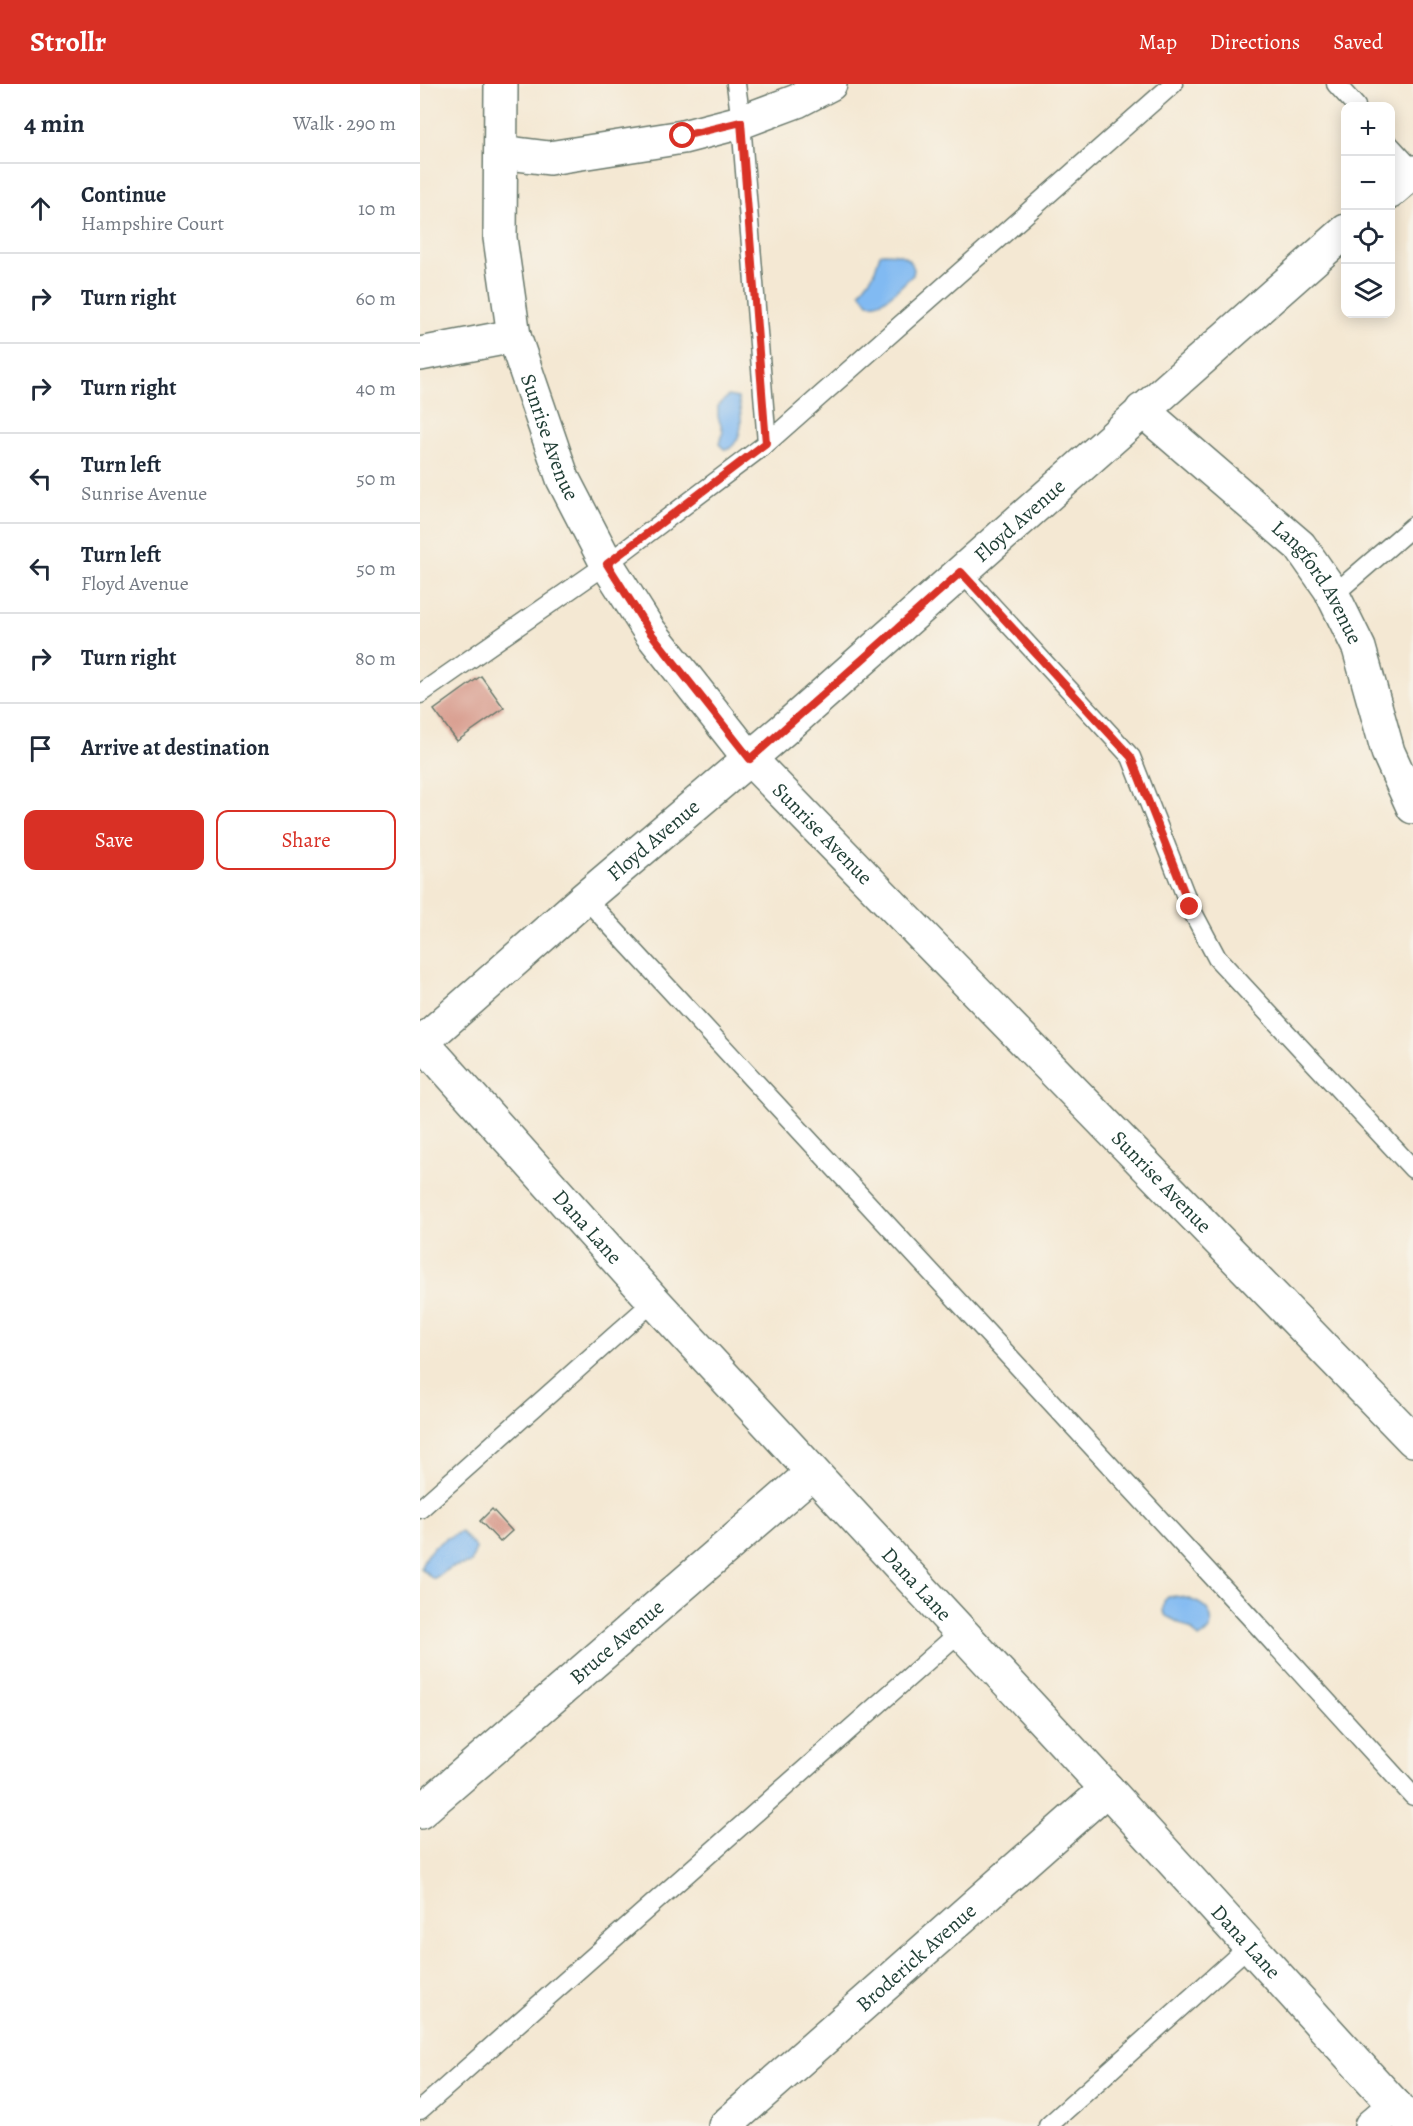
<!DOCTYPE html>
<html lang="en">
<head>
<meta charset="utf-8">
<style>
  body { margin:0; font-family:Alegreya,serif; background:#f2f2f3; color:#1f2937 }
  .controls { position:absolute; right:18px; top:18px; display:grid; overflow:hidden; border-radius:12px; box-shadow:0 3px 15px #0003 }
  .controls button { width:54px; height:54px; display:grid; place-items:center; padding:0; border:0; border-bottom:2px solid #e0e1e3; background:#fff; color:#1f2937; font:30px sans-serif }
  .stop { position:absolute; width:18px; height:18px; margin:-14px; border:4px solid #d93025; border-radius:50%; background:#fff }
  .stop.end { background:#d93025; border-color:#fff; box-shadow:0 2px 6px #0008 }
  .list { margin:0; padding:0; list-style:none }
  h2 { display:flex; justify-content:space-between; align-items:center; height:78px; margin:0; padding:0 24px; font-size:26px }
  h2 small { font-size:20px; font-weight:400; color:#747a83 }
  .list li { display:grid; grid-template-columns:39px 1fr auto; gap:18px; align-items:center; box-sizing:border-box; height:90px; padding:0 24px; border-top:2px solid #e0e1e3 }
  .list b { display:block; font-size:22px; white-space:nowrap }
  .list p { margin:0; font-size:20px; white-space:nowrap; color:#747a83 }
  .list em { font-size:20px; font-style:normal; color:#747a83 }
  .actions { display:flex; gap:12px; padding:18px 24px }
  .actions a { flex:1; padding:14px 0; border:2px solid #d93025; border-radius:12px; text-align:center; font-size:21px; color:#d93025 }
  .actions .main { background:#d93025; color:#fff }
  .icon { flex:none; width:33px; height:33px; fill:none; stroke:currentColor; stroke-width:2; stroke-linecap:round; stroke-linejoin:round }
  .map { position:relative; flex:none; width:993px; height:2042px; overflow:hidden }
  header { display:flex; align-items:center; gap:36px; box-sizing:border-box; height:84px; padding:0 30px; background:#d93025; color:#fff }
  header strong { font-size:28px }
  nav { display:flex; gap:33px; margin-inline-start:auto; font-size:21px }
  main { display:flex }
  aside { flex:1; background:#fff }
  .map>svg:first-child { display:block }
</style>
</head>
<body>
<header>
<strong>Strollr</strong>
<nav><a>Map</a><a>Directions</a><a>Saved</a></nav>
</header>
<main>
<aside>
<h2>4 min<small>Walk · 290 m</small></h2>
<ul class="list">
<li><svg class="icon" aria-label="ahead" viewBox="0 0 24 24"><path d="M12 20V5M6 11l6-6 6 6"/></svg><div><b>Continue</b><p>Hampshire Court</p></div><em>10 m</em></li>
<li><svg class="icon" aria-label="right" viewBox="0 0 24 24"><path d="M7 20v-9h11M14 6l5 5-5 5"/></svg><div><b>Turn right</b></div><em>60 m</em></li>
<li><svg class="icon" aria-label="right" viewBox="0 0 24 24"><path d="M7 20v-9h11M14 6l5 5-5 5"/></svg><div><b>Turn right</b></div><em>40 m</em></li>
<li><svg class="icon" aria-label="left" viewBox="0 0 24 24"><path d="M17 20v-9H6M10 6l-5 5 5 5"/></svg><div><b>Turn left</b><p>Sunrise Avenue</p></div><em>50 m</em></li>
<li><svg class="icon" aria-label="left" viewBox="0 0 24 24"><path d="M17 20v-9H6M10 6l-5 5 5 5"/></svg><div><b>Turn left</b><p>Floyd Avenue</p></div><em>50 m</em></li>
<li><svg class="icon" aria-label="right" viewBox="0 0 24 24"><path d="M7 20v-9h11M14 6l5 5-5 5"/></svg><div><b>Turn right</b></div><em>80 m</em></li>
<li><svg class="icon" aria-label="arrive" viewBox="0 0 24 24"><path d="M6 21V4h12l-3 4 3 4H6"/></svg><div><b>Arrive at destination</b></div></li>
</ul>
<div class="actions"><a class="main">Save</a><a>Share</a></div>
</aside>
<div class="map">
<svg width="993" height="2042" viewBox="0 0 993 2042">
  <rect width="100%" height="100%" fill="#f7f3e8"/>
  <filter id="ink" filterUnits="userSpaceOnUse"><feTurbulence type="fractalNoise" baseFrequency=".0167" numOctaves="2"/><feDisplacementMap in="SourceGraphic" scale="12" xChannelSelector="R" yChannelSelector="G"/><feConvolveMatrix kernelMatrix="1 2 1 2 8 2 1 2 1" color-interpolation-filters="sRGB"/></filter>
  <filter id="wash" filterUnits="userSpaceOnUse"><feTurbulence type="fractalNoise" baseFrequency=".008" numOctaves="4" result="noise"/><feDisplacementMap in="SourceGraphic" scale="24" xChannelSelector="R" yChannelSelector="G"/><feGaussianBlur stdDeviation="1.35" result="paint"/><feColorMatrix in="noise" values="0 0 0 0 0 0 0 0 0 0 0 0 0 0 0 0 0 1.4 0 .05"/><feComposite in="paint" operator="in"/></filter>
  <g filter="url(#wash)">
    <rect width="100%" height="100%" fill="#f4e8d3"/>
    <path fill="#81baf2" stroke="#507c93" stroke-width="1.5" d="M463,169C476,169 489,170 494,185L493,191C481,201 464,223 448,219L440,208L454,189L460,170Z
      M308,312L318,314C322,332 325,353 309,365H304L299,360L303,347L298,333V322Z
      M41,1448L56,1464L51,1479L32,1483L13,1495L1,1484C5,1466 24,1454 41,1448Z
      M749,1512C758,1512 766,1513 774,1517C793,1524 799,1544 779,1554L771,1545L746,1532L743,1527L744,1517Z"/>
    <g id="blocks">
      <path fill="#d89c8e" d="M61,592L84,624L37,657L14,626Z
        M72,1425L92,1447L80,1458L60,1437Z"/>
    </g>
  </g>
  <g filter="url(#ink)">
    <use href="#blocks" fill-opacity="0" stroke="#6a796c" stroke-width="1.5"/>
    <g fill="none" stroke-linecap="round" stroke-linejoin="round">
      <defs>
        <path id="lane" d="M916,0L936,22
          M970,61L993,86
          M347,359L753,0
          M541,488L711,673L770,823L797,874L993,1085
          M913,511L993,442
          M0,610L187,480L347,359L321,38L316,0
          M165,814L830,1533L993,1712
          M0,1425L234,1217
          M0,2026L541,1547
          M628,2042L830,1861"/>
        <g id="street">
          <path id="s1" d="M81,0L80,154L94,252L143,395L187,480L230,548L330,675L993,1356"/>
          <path d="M81,68L129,74L263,53L321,38L377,17L410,0"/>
          <path d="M0,270L94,252"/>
          <path id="s2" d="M722,326L880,462L910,505L939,564L968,668L993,723"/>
          <path id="s3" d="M2,958L234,1217L687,1705L993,2041"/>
          <path id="s4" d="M0,1728L392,1389"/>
          <path id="s5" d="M305,2042L687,1705"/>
          <path d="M951,2042L975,2021"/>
        </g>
        <g id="secondary">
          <path d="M970,108L993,88"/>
          <path id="s6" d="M0,960L165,814L363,646L926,147"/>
        </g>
      </defs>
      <use href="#lane" stroke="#6a796c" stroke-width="21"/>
      <use href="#street" stroke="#6a796c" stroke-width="36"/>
      <use href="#secondary" stroke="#6a796c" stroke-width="36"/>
      <use href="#lane" stroke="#fff" stroke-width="18"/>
      <use href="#street" stroke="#fff" stroke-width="33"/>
      <use href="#secondary" stroke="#fff" stroke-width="33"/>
    </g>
  </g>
  <g fill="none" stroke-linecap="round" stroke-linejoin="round" filter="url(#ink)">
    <path stroke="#d93025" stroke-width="8" d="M263,52L321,38L346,359L187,480L230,548L330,675L541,488L711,673L770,823"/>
  </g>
  <g text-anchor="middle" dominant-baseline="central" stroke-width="4.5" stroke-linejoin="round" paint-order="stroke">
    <g font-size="21" fill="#1f3d34" stroke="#f7f3e8">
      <text stroke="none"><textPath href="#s1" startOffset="360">Sunrise Avenue</textPath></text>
      <text stroke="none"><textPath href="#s6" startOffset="796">Floyd Avenue</textPath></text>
      <text stroke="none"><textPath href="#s2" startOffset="248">Langford Avenue</textPath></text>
      <text stroke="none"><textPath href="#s1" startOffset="846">Sunrise Avenue</textPath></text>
      <text stroke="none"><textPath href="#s6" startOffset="310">Floyd Avenue</textPath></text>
      <text stroke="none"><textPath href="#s1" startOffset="1332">Sunrise Avenue</textPath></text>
      <text stroke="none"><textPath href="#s3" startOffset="248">Dana Lane</textPath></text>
      <text stroke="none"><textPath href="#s3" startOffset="734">Dana Lane</textPath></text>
      <text stroke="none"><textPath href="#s4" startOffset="260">Bruce Avenue</textPath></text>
      <text stroke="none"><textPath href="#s3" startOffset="1220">Dana Lane</textPath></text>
      <text stroke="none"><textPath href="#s5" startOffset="255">Broderick Avenue</textPath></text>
    </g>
  </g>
</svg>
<div class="controls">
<button>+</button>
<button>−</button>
<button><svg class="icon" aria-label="locate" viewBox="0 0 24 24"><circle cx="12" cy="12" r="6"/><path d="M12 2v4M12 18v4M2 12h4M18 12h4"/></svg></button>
<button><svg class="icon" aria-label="layers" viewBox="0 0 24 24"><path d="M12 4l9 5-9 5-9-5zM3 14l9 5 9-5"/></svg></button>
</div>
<div class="stop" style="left:263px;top:52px"></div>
<div class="stop end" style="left:770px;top:823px"></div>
</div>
</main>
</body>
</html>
